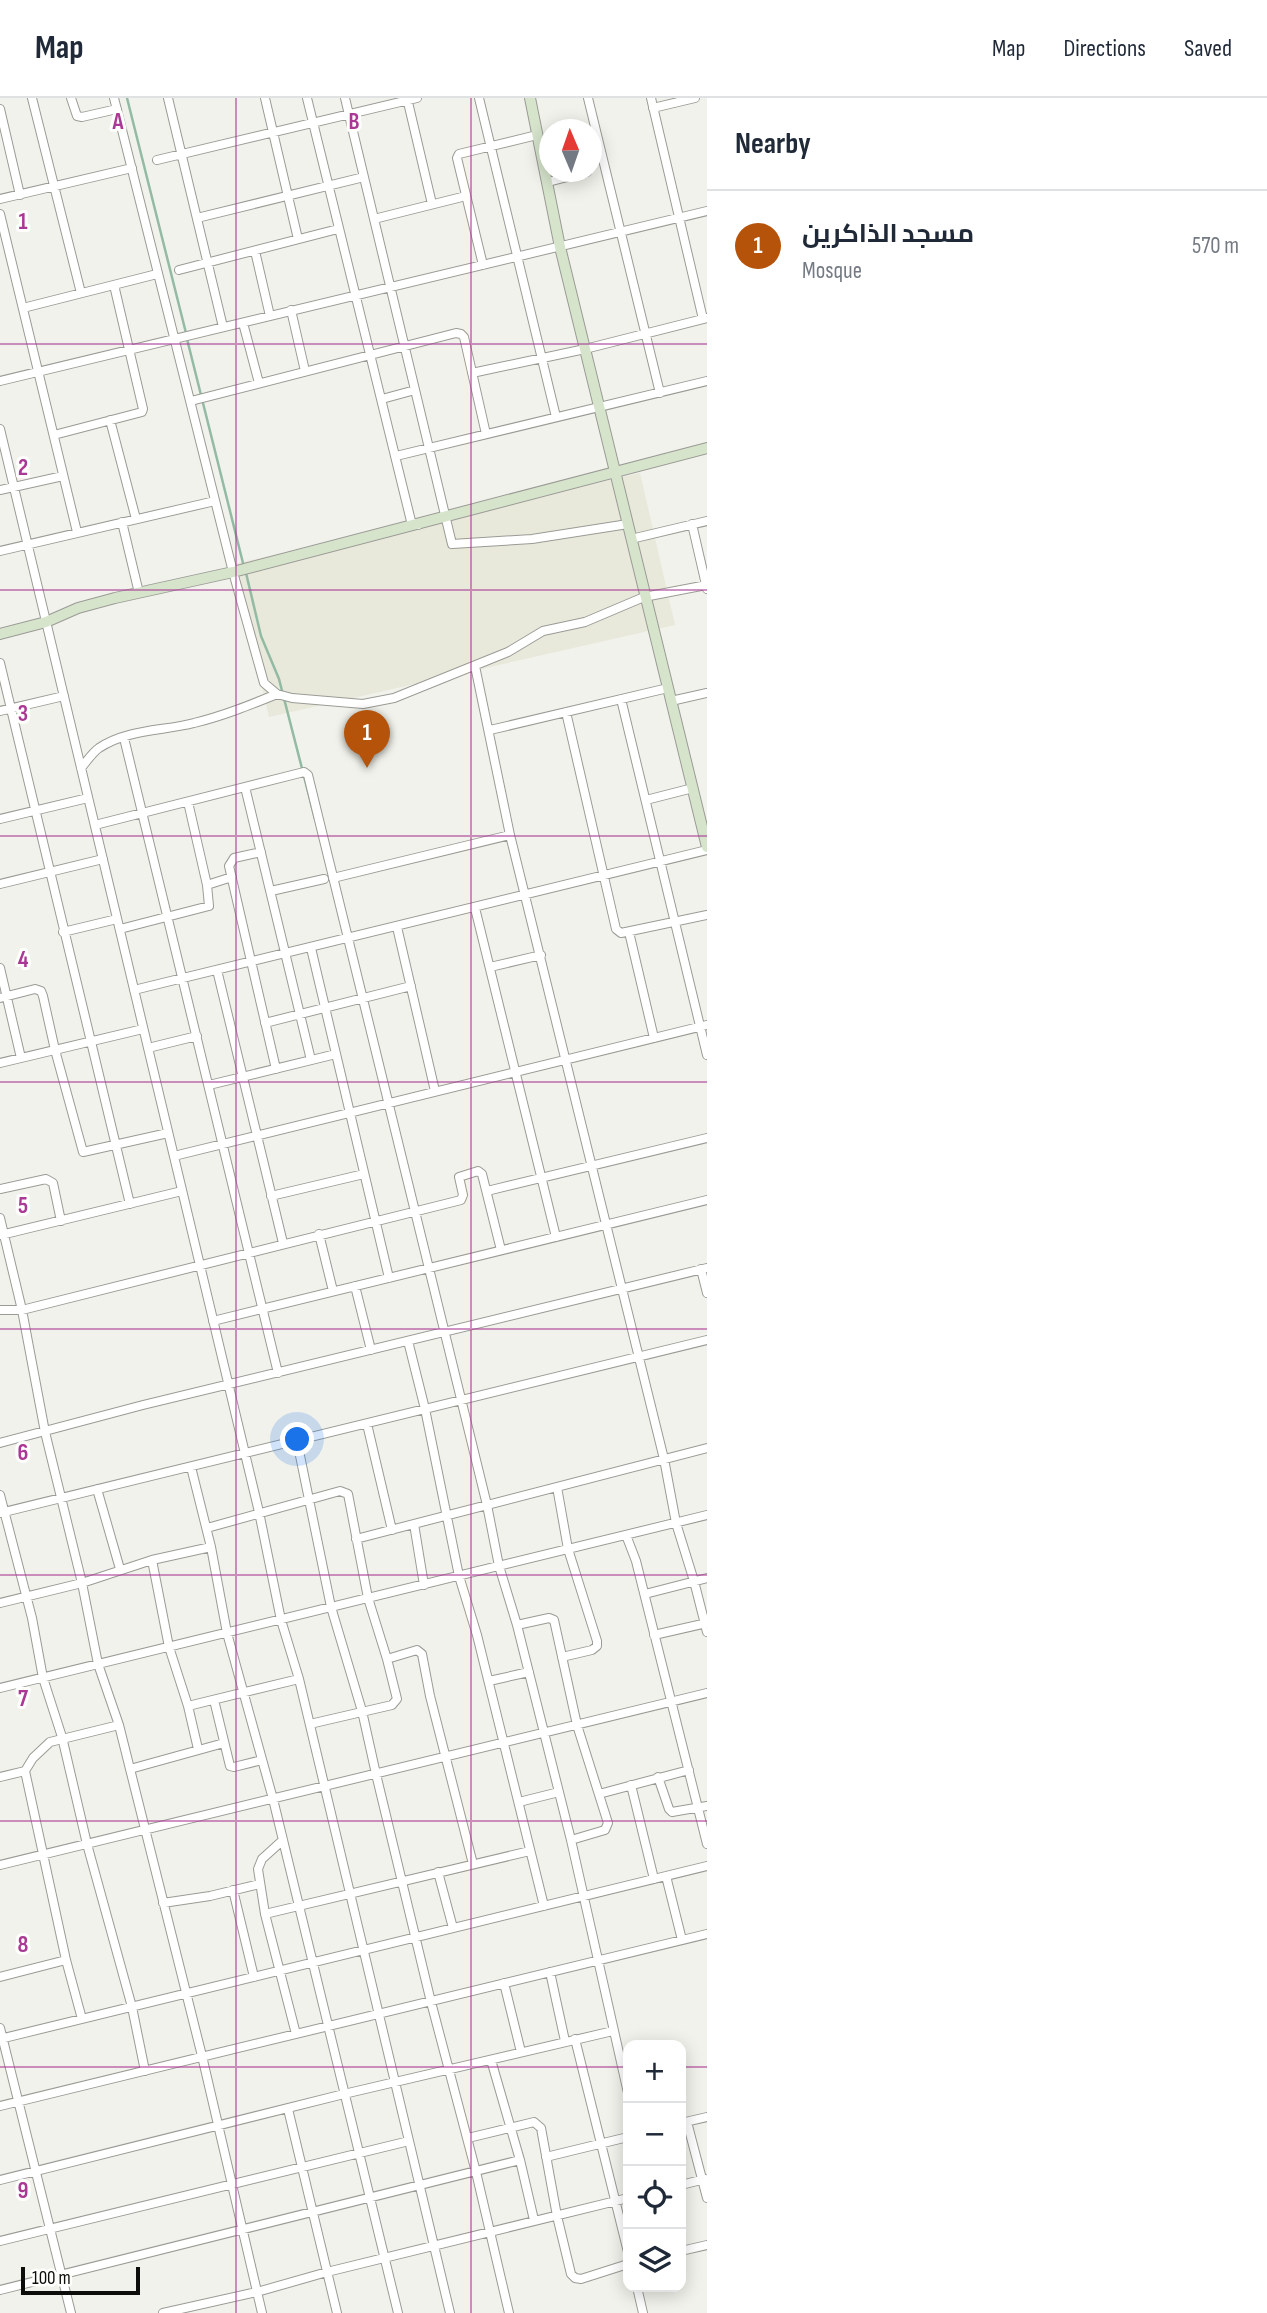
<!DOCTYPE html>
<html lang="en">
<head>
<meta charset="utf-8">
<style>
  body { margin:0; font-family:"Sofia Sans Condensed",Cairo,sans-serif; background:#f6f6f7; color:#1f2937 }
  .controls { position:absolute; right:21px; bottom:21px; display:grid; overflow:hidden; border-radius:14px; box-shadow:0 4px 18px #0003 }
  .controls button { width:63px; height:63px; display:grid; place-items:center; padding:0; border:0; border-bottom:2px solid #e0e1e3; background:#fff; color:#1f2937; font:35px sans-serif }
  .compass { position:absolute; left:539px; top:21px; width:63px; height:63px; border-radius:50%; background:#fff; box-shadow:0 4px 18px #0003; rotate:358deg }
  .scale { position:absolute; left:21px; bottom:18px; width:119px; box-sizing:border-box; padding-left:7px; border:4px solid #0d0d0b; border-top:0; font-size:19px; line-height:24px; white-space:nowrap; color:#0d0d0b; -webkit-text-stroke:5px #fffffe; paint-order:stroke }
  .you { position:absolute; left:298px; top:1342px; width:24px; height:24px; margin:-18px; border:5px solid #fff; border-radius:50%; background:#1a73e8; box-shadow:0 0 0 10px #1a73e833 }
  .badge { display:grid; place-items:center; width:46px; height:46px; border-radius:50%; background:#b45309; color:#fff; font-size:23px; font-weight:700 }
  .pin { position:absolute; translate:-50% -58px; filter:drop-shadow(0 2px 4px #0008) }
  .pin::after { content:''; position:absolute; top:37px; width:24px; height:21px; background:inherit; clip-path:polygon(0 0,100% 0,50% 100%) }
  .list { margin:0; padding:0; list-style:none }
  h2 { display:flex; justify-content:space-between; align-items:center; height:91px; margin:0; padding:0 28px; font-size:30px }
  h2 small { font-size:23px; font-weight:400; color:#747a83 }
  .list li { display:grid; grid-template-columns:46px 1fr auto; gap:21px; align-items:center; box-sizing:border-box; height:112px; padding:0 28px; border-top:2px solid #e0e1e3 }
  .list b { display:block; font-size:26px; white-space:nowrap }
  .list p { margin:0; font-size:23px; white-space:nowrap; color:#747a83 }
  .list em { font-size:23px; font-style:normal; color:#747a83 }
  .icon { flex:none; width:38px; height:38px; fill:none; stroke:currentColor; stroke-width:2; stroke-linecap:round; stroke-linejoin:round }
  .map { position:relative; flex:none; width:707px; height:2215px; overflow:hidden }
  header { display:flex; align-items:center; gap:42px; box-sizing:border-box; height:98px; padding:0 35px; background:#fff; border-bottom:2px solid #e0e1e3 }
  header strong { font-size:33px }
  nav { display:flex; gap:38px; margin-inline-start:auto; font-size:24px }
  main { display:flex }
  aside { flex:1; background:#fff }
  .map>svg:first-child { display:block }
</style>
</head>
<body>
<header>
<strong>Map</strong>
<nav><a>Map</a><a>Directions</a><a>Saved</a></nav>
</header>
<main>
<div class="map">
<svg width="707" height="2215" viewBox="0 0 707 2215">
  <rect width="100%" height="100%" fill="#f2f2ec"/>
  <path fill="#e8e8db" d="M640,375L675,527L269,619L234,466Z"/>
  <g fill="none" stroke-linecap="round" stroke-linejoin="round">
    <path stroke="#93bba4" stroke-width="2.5" d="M127,0L186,235
      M187,241L244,469
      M246,475L261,538L279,581L315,721"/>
    <defs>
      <path id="street" d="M32,0L81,195
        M71,0L77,18L82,19L117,11
        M114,0L233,474L264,585L277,596L292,600L363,606L394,600L508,554L543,533L585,524L644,499L707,487
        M168,0L223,229
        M265,0L298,141
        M307,0L411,423L418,427
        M345,0L452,446L532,441L628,426
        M407,0L432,106
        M479,0L556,319
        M588,0L660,295
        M651,0L703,221
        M653,10L695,0
        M0,11L20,97
        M157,62L417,0
        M548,84L587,74
        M0,101L132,70
        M0,116L77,434
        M197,120L364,79
        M374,121L466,98
        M255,153L270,218
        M483,167L457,60L459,56L537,37
        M179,172L338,131
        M23,210L157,176
        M291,212L305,273
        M243,225L259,285
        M472,275L585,251L707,220
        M0,283L707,113
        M382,301L415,292
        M191,303L456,235L461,236L464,239L486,336
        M110,322L136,421
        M0,331L259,1414L281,1522L299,1581L450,2215
        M54,337L142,314L143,311L114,187
        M396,358L707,283
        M0,392L63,378
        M122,424L139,495
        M692,426L707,491
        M631,441L707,423
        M0,453L215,403
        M0,565L130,1106
        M475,568L510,737L664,1361L676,1425L694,1483L707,1534
        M621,601L707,957
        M671,603L707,595
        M0,613L64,598
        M566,614L616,831L621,835L707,817
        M490,632L668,590
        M124,640L278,1275
        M81,670C87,663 92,655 99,650C127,631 164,633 194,625C223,618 250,607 277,596
        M245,689L311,962
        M646,702L693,690
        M0,721L88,700
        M95,727L304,674L308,677L487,1407L499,1468L517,1527L571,1742L628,1995
        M261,754L234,760L229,768L276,971
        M333,780L510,737
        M0,786L103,761
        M207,787L232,779
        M271,793L324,781
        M475,810L556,1139
        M397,829L435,993
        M120,831L209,808L207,787L188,704
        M63,834L117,821
        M629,834L654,940
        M311,850L389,1180
        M490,869L541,857
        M0,870L21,960
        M217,872L283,1145
        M134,892L707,752
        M0,900L35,891L41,893L43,898L55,952L83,1054L168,1035
        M265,925L411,888
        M148,950L197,938
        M0,965L143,931
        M209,987L336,956
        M174,1058L707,927
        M0,1091L46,1081L53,1085L61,1123
        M487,1093L707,1040
        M271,1098L364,1076
        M0,1120L22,1212L45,1334L82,1485L98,1566L119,1627L130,1671L202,1958L262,2215
        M319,1136L333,1193
        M1,1137L182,1093
        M701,1171L707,1195
        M355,1188L371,1252
        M0,1212H22L461,1102L463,1097L459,1079L478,1073L482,1076L501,1152
        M213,1223L707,1102
        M408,1243L425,1311L459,1478L477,1537L544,1808
        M367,1326L392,1432
        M297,1343L331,1509L362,1613L376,1676L431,1904L476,2074L509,2215
        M0,1345L143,1307L707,1170
        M191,1369L211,1449L227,1535L273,1701L398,2215
        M557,1389L568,1451L597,1543V1548L592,1552L562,1559
        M97,1391L120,1471
        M0,1397L32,1520L43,1580L62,1639L87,1746L132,1909L145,1973
        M0,1415L707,1242
        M414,1426L424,1487
        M207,1430L340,1393L348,1396L368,1500L387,1561L397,1601L392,1607L310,1626
        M626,1437L636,1463L707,1746
        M356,1441L707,1350
        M152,1462L169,1549L188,1608L198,1651
        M645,1496L707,1480
        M0,1505L82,1485L152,1462L211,1449
        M517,1527L549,1520L554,1522L577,1627L608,1725L605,1732L571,1742
        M654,1537L707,1525
        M387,1561L417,1552L422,1556L430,1598L473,1766
        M489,1583L529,1574
        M0,1590L707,1417
        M214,1602L230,1668L234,1669L262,1662
        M188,1608L299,1581
        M130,1671L224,1645
        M0,1679L25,1673
        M658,1679L669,1711L672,1714L707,1708
        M631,1687L654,1781
        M599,1696L689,1672
        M519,1704L559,1694
        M283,1742L262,1761L258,1771L265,1816L296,1936
        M0,1767L707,1595
        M438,1774L453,1830
        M666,1778L682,1842
        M233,1792L254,1879
        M163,1805L210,1798L260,1786
        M265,1816L530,1753
        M550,1874L565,1943
        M0,1879L66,1862
        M504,1885L521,1954
        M82,1921L66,1862L25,1673L33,1660L50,1644L119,1627
        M0,1930L71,2215
        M0,1941L707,1768
        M575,1941L628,2154
        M491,1962L520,2062L534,2122
        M0,2008L707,1836
        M288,2011L337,2215
        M687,2024L707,2100
        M681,2025L707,2019
        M468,2040L534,2024L541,2030L557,2118L571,2176L575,2180L581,2181L628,2166
        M546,2059L628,2039
        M0,2082L344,1996L613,1933
        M681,2087L705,2081
        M0,2143L409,2043
        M681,2153L707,2147
        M637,2189L643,2215
        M0,2192L520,2062
        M163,2215L257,2194L327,2174L628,2100"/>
      <path id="secondary" d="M530,0L560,149L707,749
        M0,536L46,524L78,510L115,500L233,474L707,350"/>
    </defs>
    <use href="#street" stroke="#9b9b96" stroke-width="10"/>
    <use href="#secondary" stroke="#9b9b96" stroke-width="12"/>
    <use href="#street" stroke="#fff" stroke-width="8"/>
    <use href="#secondary" stroke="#d6e4cc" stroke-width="10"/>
  </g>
  <path fill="none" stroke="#aa3894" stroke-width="2" stroke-opacity="0.55" d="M236,0V2215M471,0V2215M0,246H707M0,492H707M0,738H707M0,984H707M0,1231H707M0,1477H707M0,1723H707M0,1969H628M681,1969H707"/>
  <g font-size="23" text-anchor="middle" font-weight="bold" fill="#aa3894" stroke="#fffffe" stroke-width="6" stroke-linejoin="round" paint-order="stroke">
    <text x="118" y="31">A</text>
    <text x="354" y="31">B</text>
    <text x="23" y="131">1</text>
    <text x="23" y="377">2</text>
    <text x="23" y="623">3</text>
    <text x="23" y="869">4</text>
    <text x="23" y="1115">5</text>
    <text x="23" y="1362">6</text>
    <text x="23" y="1608">7</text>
    <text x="23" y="1854">8</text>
    <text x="23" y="2100">9</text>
  </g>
</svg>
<div class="controls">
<button>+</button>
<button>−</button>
<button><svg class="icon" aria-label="locate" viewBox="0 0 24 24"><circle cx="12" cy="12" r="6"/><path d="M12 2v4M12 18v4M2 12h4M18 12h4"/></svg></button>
<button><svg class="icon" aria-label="layers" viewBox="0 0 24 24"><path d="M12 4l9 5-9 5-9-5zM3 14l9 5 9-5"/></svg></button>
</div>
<svg class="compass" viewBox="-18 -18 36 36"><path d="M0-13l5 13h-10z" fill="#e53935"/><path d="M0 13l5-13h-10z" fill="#747a83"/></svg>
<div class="scale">100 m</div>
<div class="you"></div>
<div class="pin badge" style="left:367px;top:670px">1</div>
</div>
<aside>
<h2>Nearby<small></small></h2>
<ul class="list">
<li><span class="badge">1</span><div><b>مسجد الذاكرين</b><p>Mosque</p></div><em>570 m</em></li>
</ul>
</aside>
</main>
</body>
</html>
